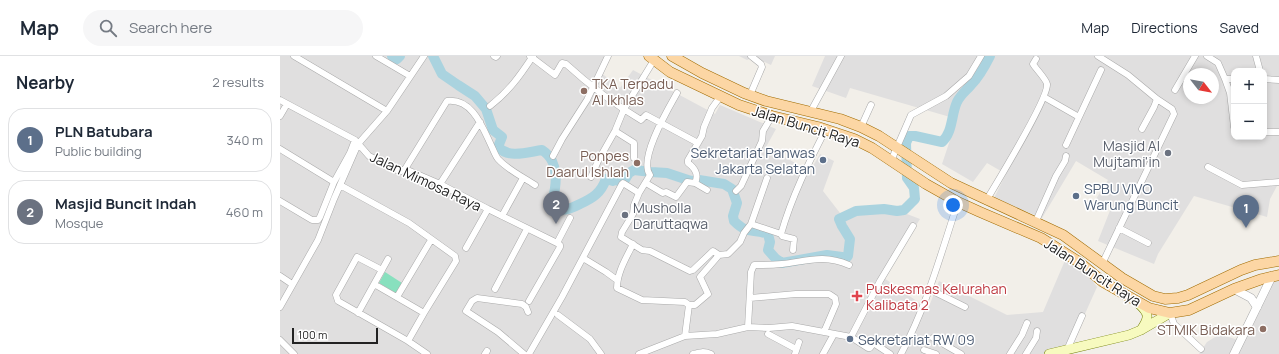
<!DOCTYPE html>
<html lang="en">
<head>
<meta charset="utf-8">
<style>
  body { margin:0; font-family:Manrope,sans-serif; background:#f6f6f7; color:#1f2937 }
  .controls { position:absolute; right:12px; top:12px; display:grid; overflow:hidden; border-radius:8px; box-shadow:0 2px 6px #0003 }
  .controls button { width:36px; height:36px; display:grid; place-items:center; padding:0; border:0; border-bottom:1px solid #e0e1e3; background:#fff; color:#1f2937; font:20px sans-serif }
  .compass { position:absolute; left:903px; top:12px; width:36px; height:36px; border-radius:50%; background:#fff; box-shadow:0 2px 6px #0003; rotate:121deg }
  .scale { position:absolute; left:12px; bottom:10px; width:86px; box-sizing:border-box; padding-left:4px; border:2px solid #222; border-top:0; font-size:11px; line-height:14px; white-space:nowrap; color:#222; -webkit-text-stroke:3px #fff; paint-order:stroke }
  .you { position:absolute; left:673px; top:149px; width:14px; height:14px; margin:-10px; border:3px solid #fff; border-radius:50%; background:#1a73e8; box-shadow:0 0 0 6px #1a73e833 }
  .badge { display:grid; place-items:center; width:26px; height:26px; border-radius:50%; background:#ea580c; color:#fff; font-size:13px; font-weight:700 }
  .pin { position:absolute; translate:-50% -33px; filter:drop-shadow(0 1px 2px #0008) }
  .pin::after { content:''; position:absolute; top:21px; width:14px; height:12px; background:inherit; clip-path:polygon(0 0,100% 0,50% 100%) }
  .list { margin:0; padding:0; list-style:none }
  h2 { display:flex; justify-content:space-between; align-items:center; height:52px; margin:0; padding:0 16px; font-size:17px }
  h2 small { font-size:13px; font-weight:400; color:#747a83 }
  .list li { display:grid; grid-template-columns:26px 1fr auto; gap:12px; align-items:center; box-sizing:border-box; height:64px; margin:0 8px 8px; padding:0 8px; border:1px solid #e0e1e3; border-radius:16px }
  .list b { display:block; font-size:15px; white-space:nowrap }
  .list p { margin:0; font-size:13px; white-space:nowrap; color:#747a83 }
  .list em { font-size:13px; font-style:normal; color:#747a83 }
  .icon { flex:none; width:22px; height:22px; fill:none; stroke:currentColor; stroke-width:2; stroke-linecap:round; stroke-linejoin:round }
  .map { position:relative; flex:none; width:999px; height:298px; overflow:hidden }
  header { display:flex; align-items:center; gap:24px; box-sizing:border-box; height:56px; padding:0 20px; background:#fff; border-bottom:1px solid #e0e1e3 }
  header strong { font-size:19px }
  nav { display:flex; gap:22px; margin-inline-start:auto; font-size:14px }
  .search { width:280px; height:36px; background:#f6f6f7; display:flex; align-items:center; gap:10px; box-sizing:border-box; padding:0 14px; border-radius:22px; color:#747a83; font-size:15px }
  main { display:flex }
  aside { flex:1; background:#fff }
  .map>svg:first-child { display:block }
</style>
</head>
<body>
<header>
<strong>Map</strong>
<div class="search"><svg class="icon" aria-label="search" viewBox="0 0 24 24"><circle cx="10" cy="10" r="6"/><path d="M15 15l6 6"/></svg>Search here</div>
<nav><a>Map</a><a>Directions</a><a>Saved</a></nav>
</header>
<main>
<aside>
<h2>Nearby<small>2 results</small></h2>
<ul class="list">
<li><span class="badge" style="background:#5c6f8a">1</span><div><b>PLN Batubara</b><p>Public building</p></div><em>340 m</em></li>
<li><span class="badge" style="background:#6b7280">2</span><div><b>Masjid Buncit Indah</b><p>Mosque</p></div><em>460 m</em></li>
</ul>
</aside>
<div class="map">
<svg width="999" height="298" viewBox="0 0 999 298">
  <rect width="100%" height="100%" fill="#f2efe9"/>
  <path fill="#e0dfdf" fill-rule="evenodd" d="M0,0H325L320,16L340,32L353,14L435,58L440,49L496,73L486,91L530,115L540,98L554,105L543,135L560,157L606,150L640,163L604,222L648,253L659,225L727,259L763,256L786,202L802,211L817,231L787,298H0Z
    M459,0H495L491,9L474,1L467,4Z
    M545,0H999V130H997L990,143L987,161L914,140L878,198L874,208L818,185L831,152L816,143L828,124L796,105L762,162L714,142L726,118L707,107L693,126L662,108L677,63L570,32L566,42L532,30ZM954,15H984V81H954ZM909,18H933V42H909Z
    M999,222V298H919L927,286L940,278L961,285L993,223Z"/>
  <path fill="#88e0be" d="M105,216L122,227L116,237L99,227Z"/>
  <g fill="none" stroke-linecap="round" stroke-linejoin="round">
    <path stroke="#aad3df" stroke-width="10" d="M112,0L117,3L120,0
      M153,0L162,18L178,29L195,40L206,53L213,74L222,81L218,91C229,103 248,96 262,94C275,102 277,118 275,132C274,140 271,144 274,151C284,156 290,153 300,148C313,142 321,137 326,123L333,125L334,123L343,127L349,117L354,114L371,116L387,117L411,125L419,124L444,128L452,133L457,147L453,160L454,165C468,179 472,172 488,178L490,186L488,194L496,203L502,207L547,199L562,201L565,203L568,200L570,183L562,170L559,163L576,155L604,153L617,155L624,154L635,143L634,132L627,122L626,87L629,80H635L662,86C673,76 671,59 677,46C681,38 686,35 691,29C699,21 705,10 710,0"/>
    <defs>
      <path id="minor" d="M14,0L107,55
        M96,0L130,20
        M214,0L216,1L217,0
        M250,0L275,19L282,7L286,8C309,29 334,48 361,64L366,59L418,87
        M818,0L848,19L877,43L892,53L894,58L822,208
        M927,0L938,7L945,23L950,37L954,71
        M976,0L980,15
        M945,23H954
        M984,23L999,24
        M895,34L915,0
        M397,37C388,53 358,103 370,119L359,137L354,149L353,158L342,176L341,181L362,194L370,195L410,215L413,214L433,195L439,199
        M470,39L482,11L481,8L471,0
        M764,41L799,61
        M0,44L75,84L89,100L117,114L121,115L125,113L160,128L208,153L277,187
        M210,50C230,34 239,21 253,0
        M531,55L561,0
        M0,60L7,48
        M581,71L591,49
        M862,73L874,51L877,43
        M335,75L354,87V102
        M984,76H999
        M786,89L821,14
        M0,93L54,126
        M273,100L282,83L307,44L328,0
        M611,105L631,59L666,40L689,20L701,0
        M928,111L962,129L999,126
        M125,113L167,45C192,42 202,70 211,89C213,93 215,99 218,103C228,114 243,121 255,129
        M311,121L318,105L335,75L344,53L374,4
        M487,122L471,168L501,178
        M366,127L381,136L383,137L386,136L396,141L407,126L415,127L427,134
        M415,127C419,119 415,112 408,107V104L422,80L424,71L432,52L440,41
        M160,128L200,66
        M60,129L129,167L175,200L176,205L144,257L128,285
        M456,135L461,130L482,85L483,75L492,60
        M0,145L32,164H38L40,161L54,126L70,97L75,84
        M706,145C716,128 769,42 767,28C766,23 756,13 753,8L756,3
        M222,160L243,122
        M756,165L776,120L785,105L786,100
        M839,172L868,187
        M277,187L290,162
        M353,188C346,202 337,217 337,232L362,244L405,246L409,249L405,280
        M186,192L208,153
        M513,194L514,183L502,180L501,178C512,140 528,108 546,73
        M303,202L326,216L337,224
        M102,214L77,201L56,239L58,245L128,285L147,298
        M0,220L12,228
        M94,228L144,257
        M215,233L247,173
        M649,233L685,251
        M117,241L151,184
        M470,242L516,238H549L555,242L556,248L544,276
        M249,245L280,191V189L277,187
        M409,249H415L428,238L420,221L439,199L448,198L460,186L464,177L471,168
        M0,251L38,184L54,143L78,88L107,55L144,0
        M78,257L108,203
        M890,257L894,268L921,293
        M278,259L310,283L321,298
        M468,271L471,216L474,209C483,209 493,209 502,208C528,205 543,198 569,209
        M488,278L516,293
        M571,281L600,225L633,170
        M653,282L681,298
        M0,284L14,298
        M644,294L656,298
        M787,294L802,260
        M205,298L207,295
        M244,298L218,276L186,255L192,245L197,242L242,248L246,251L248,256
        M249,298L282,241L342,128L343,127L359,137
        M359,298L405,280L437,278L468,271L489,272L512,270L571,281L588,292H590L593,288H595L610,298
        M413,298C420,296 424,295 431,298
        M515,298L519,286
        M543,298L554,278
        M621,298C647,250 661,197 678,146
        M730,298L742,279L747,267
        M746,298L756,282L757,275"/>
      <path id="tertiary" d="M954,233L971,242L977,251
        M954,298L992,220"/>
      <path id="secondary" d="M859,248C870,258 869,262 861,274
        M769,298L849,279L861,274L890,257"/>
      <path id="primary" d="M369,0L390,16L459,49L492,60L538,71L574,83L592,92L646,128L678,146L700,156L761,182L799,206L823,226L869,252L890,257L909,254L954,233L982,223L999,219
        M392,0L422,17L464,37L486,45L560,63L581,71L599,80L671,127L783,179L842,222L873,240L885,243L898,242L908,239L961,214L975,209L999,205"/>
    </defs>
    <use href="#minor" stroke="#a9a9a9" stroke-width="7"/>
    <use href="#tertiary" stroke="#a9a9a9" stroke-width="9"/>
    <use href="#secondary" stroke="#707d05" stroke-width="10"/>
    <use href="#primary" stroke="#a06b00" stroke-width="11"/>
    <use href="#minor" stroke="#fff" stroke-width="6"/>
    <use href="#tertiary" stroke="#fff" stroke-width="8"/>
    <use href="#secondary" stroke="#f7fabf" stroke-width="9"/>
    <use href="#primary" stroke="#fcd6a4" stroke-width="10"/>
  </g>
  <g fill="#8d6e63" stroke="#fff" stroke-width="1.5">
    <circle cx="304" cy="35" r="4"/>
    <circle cx="357" cy="107" r="4"/>
    <circle cx="983" cy="273" r="4"/>
  </g>
  <g fill="#6b7280" stroke="#fff" stroke-width="1.5">
    <circle cx="888" cy="97" r="4"/>
    <circle cx="345" cy="159" r="4"/>
  </g>
  <g fill="#5c6f8a" stroke="#fff" stroke-width="1.5">
    <circle cx="543" cy="104" r="4"/>
    <circle cx="796" cy="140" r="4"/>
    <circle cx="570" cy="283" r="4"/>
  </g>
  <path fill="#e0444e" stroke="#fff" stroke-width="1.5" d="M575 234h4v4h4v4h-4v4h-4v-4h-4v-4h4z"/>
  <g text-anchor="middle" dominant-baseline="central" stroke-width="3" stroke-linejoin="round" paint-order="stroke">
    <g font-size="14" fill="#785e54" stroke="#fff" text-anchor="end">
      <text x="312" y="27" text-anchor="start">TKA Terpadu<tspan x="312" dy="16">Al Ikhlas</tspan></text>
      <text x="349" y="99">Ponpes<tspan x="349" dy="16">Daarul Ishlah</tspan></text>
      <text x="975" y="273">STMIK Bidakara</text>
    </g>
    <g font-size="14" fill="#222" stroke="#fff">
      <text transform="translate(526 70) rotate(17)">Jalan Buncit Raya</text>
      <text transform="translate(146 125) rotate(25)">Jalan Mimosa Raya</text>
      <text transform="translate(813 216) rotate(33)">Jalan Buncit Raya</text>
    </g>
    <g font-size="14" fill="#5b616d" stroke="#fff" text-anchor="end">
      <text x="880" y="89">Masjid Al<tspan x="880" dy="16">Mujtami'in</tspan></text>
      <text x="353" y="151" text-anchor="start">Musholla<tspan x="353" dy="16">Daruttaqwa</tspan></text>
    </g>
    <g font-size="14" fill="#4e5e75" stroke="#fff" text-anchor="start">
      <text x="535" y="96" text-anchor="end">Sekretariat Panwas<tspan x="535" dy="16">Jakarta Selatan</tspan></text>
      <text x="804" y="132">SPBU VIVO<tspan x="804" dy="16">Warung Buncit</tspan></text>
      <text x="578" y="283">Sekretariat RW 09</text>
    </g>
    <g font-size="14" fill="#be3a42" stroke="#fff" text-anchor="start">
      <text x="586" y="232">Puskesmas Kelurahan<tspan x="586" dy="16">Kalibata 2</tspan></text>
    </g>
  </g>
</svg>
<div class="controls">
<button>+</button>
<button>−</button>
</div>
<svg class="compass" viewBox="-18 -18 36 36"><path d="M0-13l5 13h-10z" fill="#e53935"/><path d="M0 13l5-13h-10z" fill="#747a83"/></svg>
<div class="scale">100 m</div>
<div class="you"></div>
<div class="pin badge" style="left:966px;top:172px;background:#5c6f8a">1</div>
<div class="pin badge" style="left:276px;top:168px;background:#6b7280">2</div>
</div>
</main>
</body>
</html>
